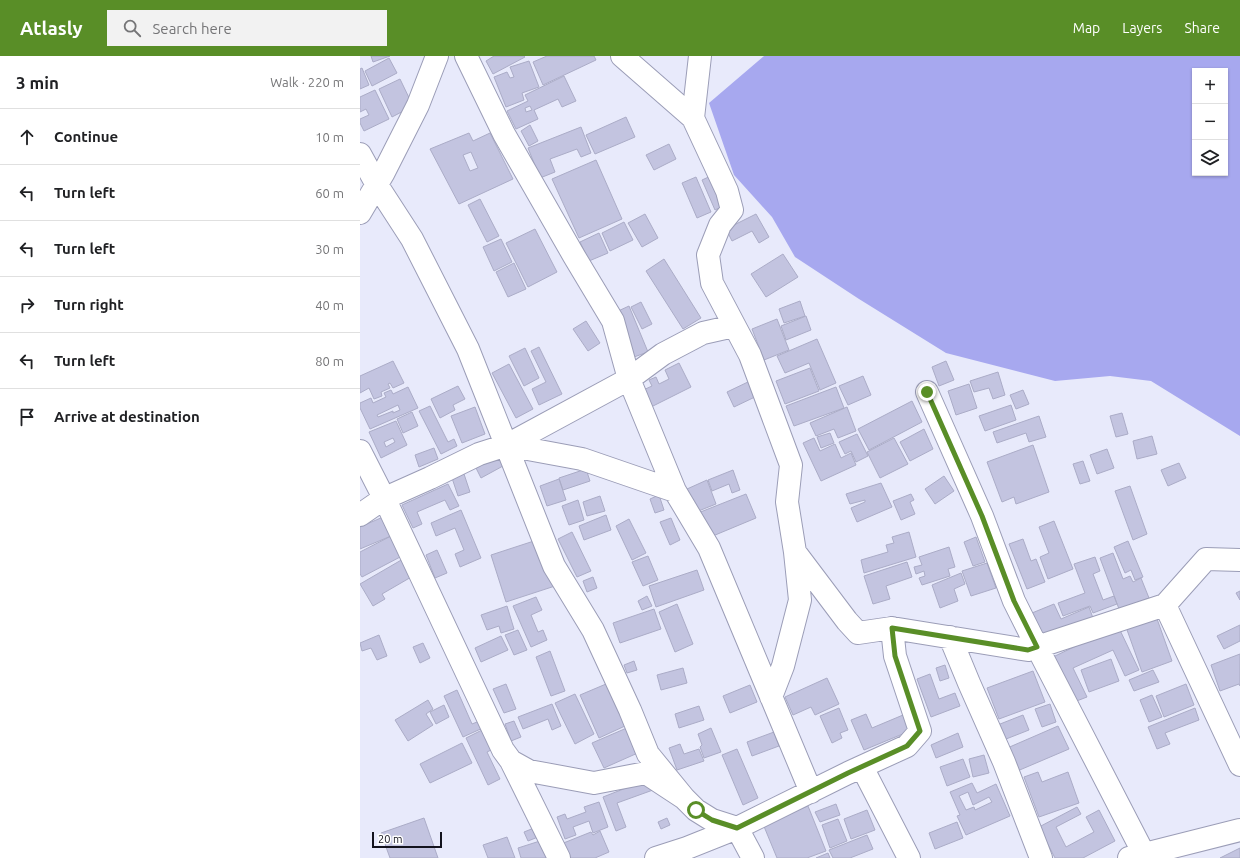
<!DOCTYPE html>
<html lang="en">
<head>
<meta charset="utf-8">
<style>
  body { margin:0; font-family:Ubuntu,sans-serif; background:#f2f2f2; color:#202124 }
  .controls { position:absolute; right:12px; top:12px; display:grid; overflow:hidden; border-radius:0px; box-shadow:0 1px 3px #0004 }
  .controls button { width:36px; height:36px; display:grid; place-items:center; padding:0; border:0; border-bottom:1px solid #e0e0e0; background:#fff; color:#202124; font:20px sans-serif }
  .scale { position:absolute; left:12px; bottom:10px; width:70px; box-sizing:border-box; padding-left:4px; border:2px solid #13131d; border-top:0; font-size:11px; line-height:14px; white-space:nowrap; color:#13131d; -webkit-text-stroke:3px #fff; paint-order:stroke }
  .stop { position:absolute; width:12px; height:12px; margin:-9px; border:3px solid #598e27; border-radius:50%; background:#fff }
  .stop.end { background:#598e27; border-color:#fff; box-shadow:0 1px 4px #0008 }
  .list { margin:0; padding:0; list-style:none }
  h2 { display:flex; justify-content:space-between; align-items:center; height:52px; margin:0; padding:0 16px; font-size:17px }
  h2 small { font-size:13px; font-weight:400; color:#757577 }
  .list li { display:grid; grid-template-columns:26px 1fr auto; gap:12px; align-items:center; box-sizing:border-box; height:56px; padding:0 16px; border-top:1px solid #e0e0e0 }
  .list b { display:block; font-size:15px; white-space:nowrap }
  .list em { font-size:13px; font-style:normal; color:#757577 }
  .icon { flex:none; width:22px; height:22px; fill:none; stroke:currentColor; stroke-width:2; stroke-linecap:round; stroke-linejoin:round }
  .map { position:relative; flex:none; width:880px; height:802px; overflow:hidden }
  header { display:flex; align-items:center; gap:24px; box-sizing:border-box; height:56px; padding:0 20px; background:#598e27; color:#fff }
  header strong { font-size:19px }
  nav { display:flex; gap:22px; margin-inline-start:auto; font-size:14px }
  .search { width:280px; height:36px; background:#f2f2f2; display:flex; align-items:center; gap:10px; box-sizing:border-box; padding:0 14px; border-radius:0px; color:#757577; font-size:15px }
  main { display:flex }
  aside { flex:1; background:#fff }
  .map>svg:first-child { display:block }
</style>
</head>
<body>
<header>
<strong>Atlasly</strong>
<div class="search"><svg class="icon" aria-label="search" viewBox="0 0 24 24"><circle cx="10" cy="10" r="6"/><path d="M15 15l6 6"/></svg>Search here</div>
<nav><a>Map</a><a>Layers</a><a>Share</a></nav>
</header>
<main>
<aside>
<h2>3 min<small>Walk · 220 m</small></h2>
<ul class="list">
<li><svg class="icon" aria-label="ahead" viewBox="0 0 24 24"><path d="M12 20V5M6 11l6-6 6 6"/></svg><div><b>Continue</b></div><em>10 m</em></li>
<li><svg class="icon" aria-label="left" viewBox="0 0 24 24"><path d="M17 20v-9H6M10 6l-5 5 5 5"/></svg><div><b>Turn left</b></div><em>60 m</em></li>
<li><svg class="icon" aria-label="left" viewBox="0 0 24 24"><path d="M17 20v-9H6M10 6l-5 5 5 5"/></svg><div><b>Turn left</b></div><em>30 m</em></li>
<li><svg class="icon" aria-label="right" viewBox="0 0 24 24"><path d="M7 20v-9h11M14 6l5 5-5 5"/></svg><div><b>Turn right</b></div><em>40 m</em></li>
<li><svg class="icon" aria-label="left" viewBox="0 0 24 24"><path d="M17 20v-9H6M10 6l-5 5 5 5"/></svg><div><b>Turn left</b></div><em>80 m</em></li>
<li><svg class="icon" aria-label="arrive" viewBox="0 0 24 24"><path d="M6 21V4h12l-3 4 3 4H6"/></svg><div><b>Arrive at destination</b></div></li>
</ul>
</aside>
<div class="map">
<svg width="880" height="802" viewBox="0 0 880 802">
  <rect width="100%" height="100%" fill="#e8eafb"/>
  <path fill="#a7a8ef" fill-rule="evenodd" d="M404,0H880V380L791,325L750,320L695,325L586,297L499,243L435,201L412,161L374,119L349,47ZM835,15H865V117H835Z"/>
  <path fill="#c3c4e0" stroke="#abacc7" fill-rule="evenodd" d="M11,0H30L13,6Z
    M134,0H164L165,1L133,18L126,5Z
    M187,0H234L236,4L183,29L173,6Z
    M29,2L37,17L12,30L5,15Z
    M169,5L179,31L162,37L164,44L146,51L134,21L147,16L150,22L154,21L150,11Z
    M2,12L9,29L0,33V13Z
    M204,20L216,45L202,51L198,43L174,54L178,63L156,73L147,55L168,45L165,39ZM170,50L172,54L166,56L165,52Z
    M40,23L53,50L32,61L19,33Z
    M15,34L29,63L4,75L0,67V63L9,59L6,53L0,56V41Z
    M266,61L275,81L235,98L226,79Z
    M170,69L178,85L169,90L161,75Z
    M221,71L231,97L221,101L217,93L190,103L195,116L180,122L168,92Z
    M109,77L113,85L130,77L153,123L99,148L70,93ZM111,96L118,112L110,115L103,99Z
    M309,88L316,103L294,114L286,99Z
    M236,104L262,163L219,182L192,123Z
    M353,119L365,149L355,154L342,124Z
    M336,121L351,156L337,162L322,127Z
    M120,143L139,180L127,186L108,149Z
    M285,158L298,182L282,191L268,167Z
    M396,158L409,181L399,187L392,175L372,185L366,173Z
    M264,166L273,184L250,195L242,177Z
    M175,173L197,216L168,231L146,187Z
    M239,177L248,197L229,205L220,186Z
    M141,183L152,206L134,215L123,191Z
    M423,198L438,221L406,241L391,218Z
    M304,203L341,262L323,273L286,215Z
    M154,207L166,233L148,241L136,216Z
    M440,245L445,260L424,267L419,253Z
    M281,246L292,268L282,273L271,251Z
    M269,250L288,296L274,301L256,256Z
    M446,260L451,274L426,284L421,270Z
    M417,263L429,294L404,304L392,273Z
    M226,265L240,287L228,295L213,273Z
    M457,283L476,327L460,334L449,307L425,317L417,300Z
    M179,291L202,338L179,349L172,333L186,326L171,295Z
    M165,292L179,322L164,330L149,300Z
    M33,305L44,327L33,332L30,327L28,328L30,332L21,336L22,340L14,343L9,332L0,337V320Z
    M586,305L594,324L579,330L572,311Z
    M319,307L331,331L289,352L281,335L292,330L289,324L296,321L299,328L309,323L305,314Z
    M149,308L173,353L156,362L132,317Z
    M450,312L459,335L425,348L416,325Z
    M638,316L645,339L633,343L629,332L614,336L610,325Z
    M503,320L511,339L488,349L479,330Z
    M390,325L397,340L374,351L367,336Z
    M609,328L617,352L596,359L588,335Z
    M98,330L105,343L93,349L95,354L80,362L71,343Z
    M48,331L58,352L10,373L0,352V347L11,342L13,347L26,341L24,337L31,334L33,338ZM38,349L40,354L33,357V355L18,361L17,359Z
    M476,331L484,352L434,370L426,350Z
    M663,334L669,348L656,353L650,339Z
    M552,345L562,366L509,394L498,373Z
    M651,349L656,364L625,375L619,360Z
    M70,350L88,386L94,383L97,390L81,398L59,355Z
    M115,351L125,378L102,387L91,360Z
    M487,351L496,375L478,382L474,373L456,380L450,367Z
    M52,356L58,370L43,377L37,363Z
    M762,357L768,378L756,381L750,360Z
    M679,360L686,381L669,386L666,377L637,387L633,376Z
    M36,365L47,389L21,402L9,376ZM33,382L35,386L26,391L24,386Z
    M564,373L573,393L550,405L540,386Z
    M470,377L474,387L461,392L457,381Z
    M497,378L508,400L496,406L491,395L485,398L479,386Z
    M792,380L797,398L777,403L773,385Z
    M454,382L460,395L475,388L481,402L491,397L496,409L461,425L443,387Z
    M534,382L548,408L520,422L507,396Z
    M673,389L689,436L656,448L654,441L642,446L627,406Z
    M74,392L78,403L59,411L55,399Z
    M747,393L754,412L737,418L730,399Z
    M138,401L143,410L121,422L116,412Z
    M723,405L730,425L720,428L713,408Z
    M819,407L826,422L808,430L801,414Z
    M226,413L230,425L203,434L199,422Z
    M373,414L380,434L372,437L369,428L352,435L348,424Z
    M104,418L110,436L98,440L92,422Z
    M584,420L594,435L575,448L565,433Z
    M199,423L206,444L187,450L180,430Z
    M347,424L356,448L336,456L327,433Z
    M521,427L532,451L497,466L491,452L505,446V444L490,448L486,438Z
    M88,428L99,450L90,454L85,444L57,456L62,468L53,472L42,449Z
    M770,430L787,478L773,484L755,435Z
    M386,438L396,462L348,482L338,457Z
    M551,438L554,444L550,446L555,458L541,464L533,445Z
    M299,439L304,454L295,457L290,443Z
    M240,440L245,455L227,460L223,446Z
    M218,444L224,464L209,469L202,450Z
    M101,454L121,502L100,511L95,498L104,494L95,472L76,480L71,467Z
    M246,459L251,474L224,484L219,470Z
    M23,461L31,480L0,493V471Z
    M311,462L320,484L310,489L300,466Z
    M269,463L286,497L272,504L256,470Z
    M694,465L713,513L688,523L680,501L689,497L679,471Z
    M212,476L231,515L217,521L198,483Z
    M549,476L556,501L504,517L501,504L528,496L526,489L534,487L532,481Z
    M31,480L42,500L2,521L0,518V496Z
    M616,481L625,506L613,510L604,486Z
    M180,483L195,530L146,546L131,499Z
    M663,483L671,505L676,503L685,526L667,533L649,488Z
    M768,485L783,521L775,524L771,514L765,517L754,491Z
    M589,491L595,511L588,513L590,520L562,529L559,522L565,520L564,515L556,518L554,511L562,509L559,501Z
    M77,494L87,517L75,522L66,499Z
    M753,497L763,523L770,520L773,526L781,522L789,542L759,553L740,502Z
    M288,500L298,524L283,530L272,506Z
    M735,501L740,515L733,518L743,544L754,540L757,548L733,557L730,550L703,560L698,547L725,537L714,508Z
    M43,503L53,520L22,538L25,543L13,550L0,528Z
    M547,506L552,521L526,530L530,543L513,548L504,520Z
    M627,507L636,532L611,540L602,515Z
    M337,514L344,534L296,551L289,530Z
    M601,517L605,528L594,533L598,545L580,552L572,529Z
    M233,521L237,532L227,536L223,525Z
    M880,535V544L876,537Z
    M287,540L292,550L282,554L278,545Z
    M176,541L182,554L171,559L178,576L183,574L187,584L171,591L153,550Z
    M317,548L333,588L315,596L299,556Z
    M694,548L701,563L729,551L733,562L683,583L672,557Z
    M147,550L154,573L141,577L139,570L127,574L121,559Z
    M294,553L301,573L260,587L253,567Z
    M796,560L812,605L782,616L766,571Z
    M880,569V585L864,593L857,580Z
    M758,570L779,614L765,620L753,594L713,612L727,641L714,646L693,601Z
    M158,574L167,594L154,599L145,579Z
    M19,579L27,600L17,604L11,592L2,595L0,587Z
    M141,580L148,594L121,606L115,592Z
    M63,587L70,602L60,607L53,591Z
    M190,595L205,635L191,640L176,601Z
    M880,598V630L879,628L860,635L851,609Z
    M751,603L759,625L729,636L721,614Z
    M274,605L277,614L267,617L264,609Z
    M585,609L589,622L580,625L576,612Z
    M323,612L327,627L301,634L297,619Z
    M793,614L799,626L774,635L769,624Z
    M673,615L685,646L639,663L627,632Z
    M570,618L579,643L595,637L600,650L571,661L557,623Z
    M467,622L479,648L455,659L451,651L433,659L425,641Z
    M146,628L156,653L144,657L133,633Z
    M246,628L265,670L239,682L220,639Z
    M826,628L834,649L804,661L796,640Z
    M390,629L397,646L370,657L363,640Z
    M97,634L112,668L122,664L125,671L103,681L84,640Z
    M215,638L234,678L215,688L195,647Z
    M792,639L802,661L789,666L780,644Z
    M68,644L73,653L66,658L73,669L48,685L35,664Z
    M192,648L201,670L192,674L188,663L163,673L158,661Z
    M690,648L696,666L682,671L675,653Z
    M84,649L89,661L76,668L70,656Z
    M339,650L344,664L319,672L315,658Z
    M479,652L488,674L480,677L482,682L472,687L460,660Z
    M835,652L839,664L805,677L810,688L797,693L788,671Z
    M506,658L512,672L543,659L550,675L504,694L491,664Z
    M663,659L669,674L641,685L635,670Z
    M154,665L161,681L151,685L145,668Z
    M698,670L709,693L655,716L645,693Z
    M269,671L280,696L244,712L232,687Z
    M126,672L135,692L127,696L140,723L128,729L106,682Z
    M351,672L361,696L344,702L340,691L342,689L338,678Z
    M414,676L419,690L392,700L387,686Z
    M598,677L603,691L576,702L571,689Z
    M102,687L112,707L70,727L60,708Z
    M320,688L324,698L339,693L344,705L317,714L309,692Z
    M377,693L398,742L383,749L362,699Z
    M624,699L629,717L613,721L609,703Z
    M603,703L610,721L587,730L580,711Z
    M678,716L682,726L708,716L719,747L679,761L664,721Z
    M289,723L293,734L257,747L266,771L256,775L243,741Z
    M612,727L617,737L636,728L650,760L606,779L597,760L600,759L590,736ZM608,736L613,749L629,741L632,746L615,754L614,751L606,754L599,740Z
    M239,746L248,771L233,777L229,765L213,771L216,779L205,783L197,761L205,758L207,763L226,756L224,751Z
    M476,748L480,759L460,766L455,756Z
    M448,750L466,795L447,802H417L403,768Z
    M717,751L721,758L696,771L706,791L734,776L726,761L739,754L755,785L723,802H695L679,771Z
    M507,754L515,774L491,783L484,763Z
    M64,762L78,802H30L21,777Z
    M307,762L310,769L301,773L298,766Z
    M478,763L487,785L470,792L462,769Z
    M597,766L603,782L575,793L569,777Z
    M174,772L178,781L168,785L164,776Z
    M240,775L249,796L235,802H207L201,788L231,776L233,779Z
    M507,779L513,793L490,802H473L469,794Z
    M147,781L155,802H128L123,789Z
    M183,784L189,802H161L158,792Z
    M880,792V802H860Z
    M468,797L470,802H456Z"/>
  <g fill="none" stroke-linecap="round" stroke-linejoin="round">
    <defs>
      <path id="street" d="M106,0L144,78L214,200L253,265L269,323L303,298L343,277L374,270
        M262,0L333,62
        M340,0L333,62L367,135L372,154L360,169L348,199L352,227L390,299L431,409L427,446L435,496L487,565L498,577L532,572
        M0,98L17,129L52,183L108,293L194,510L233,574L270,654L288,698L324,742
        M0,157L23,118L58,49L77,0
        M567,336L622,460L654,545L677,591L786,802
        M147,389L222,403L315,435
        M0,395L29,452L143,694L151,705L169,715L234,727L286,717L324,742L336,754L352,764L377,772L393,802
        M0,459L23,443L70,422L119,398L147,389L269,323L315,435L349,492L451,736
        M805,549L880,709
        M590,581L609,627L644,706L681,802
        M411,641L423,610L440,544L435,496
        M151,705L199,802
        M502,711L549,802
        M296,802L327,792L377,772L488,717L547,690L560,675L535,600L532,572L668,594L805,549L846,503L880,504
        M769,802L880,774"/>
    </defs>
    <use href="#street" stroke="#9b9db7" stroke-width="24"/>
    <use href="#street" stroke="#fff" stroke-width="22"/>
  </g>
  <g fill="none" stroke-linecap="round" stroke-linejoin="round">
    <path stroke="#598e27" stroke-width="5" d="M336,754L352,764L377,772L488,717L547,690L560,675L535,600L532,572L668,594L677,591L654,545L622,460L567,336"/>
  </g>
</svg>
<div class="controls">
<button>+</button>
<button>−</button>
<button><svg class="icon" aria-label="layers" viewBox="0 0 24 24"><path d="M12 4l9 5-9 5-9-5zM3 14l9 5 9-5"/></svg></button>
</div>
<div class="scale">20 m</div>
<div class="stop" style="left:336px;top:754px"></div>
<div class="stop end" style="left:567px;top:336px"></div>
</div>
</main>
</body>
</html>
